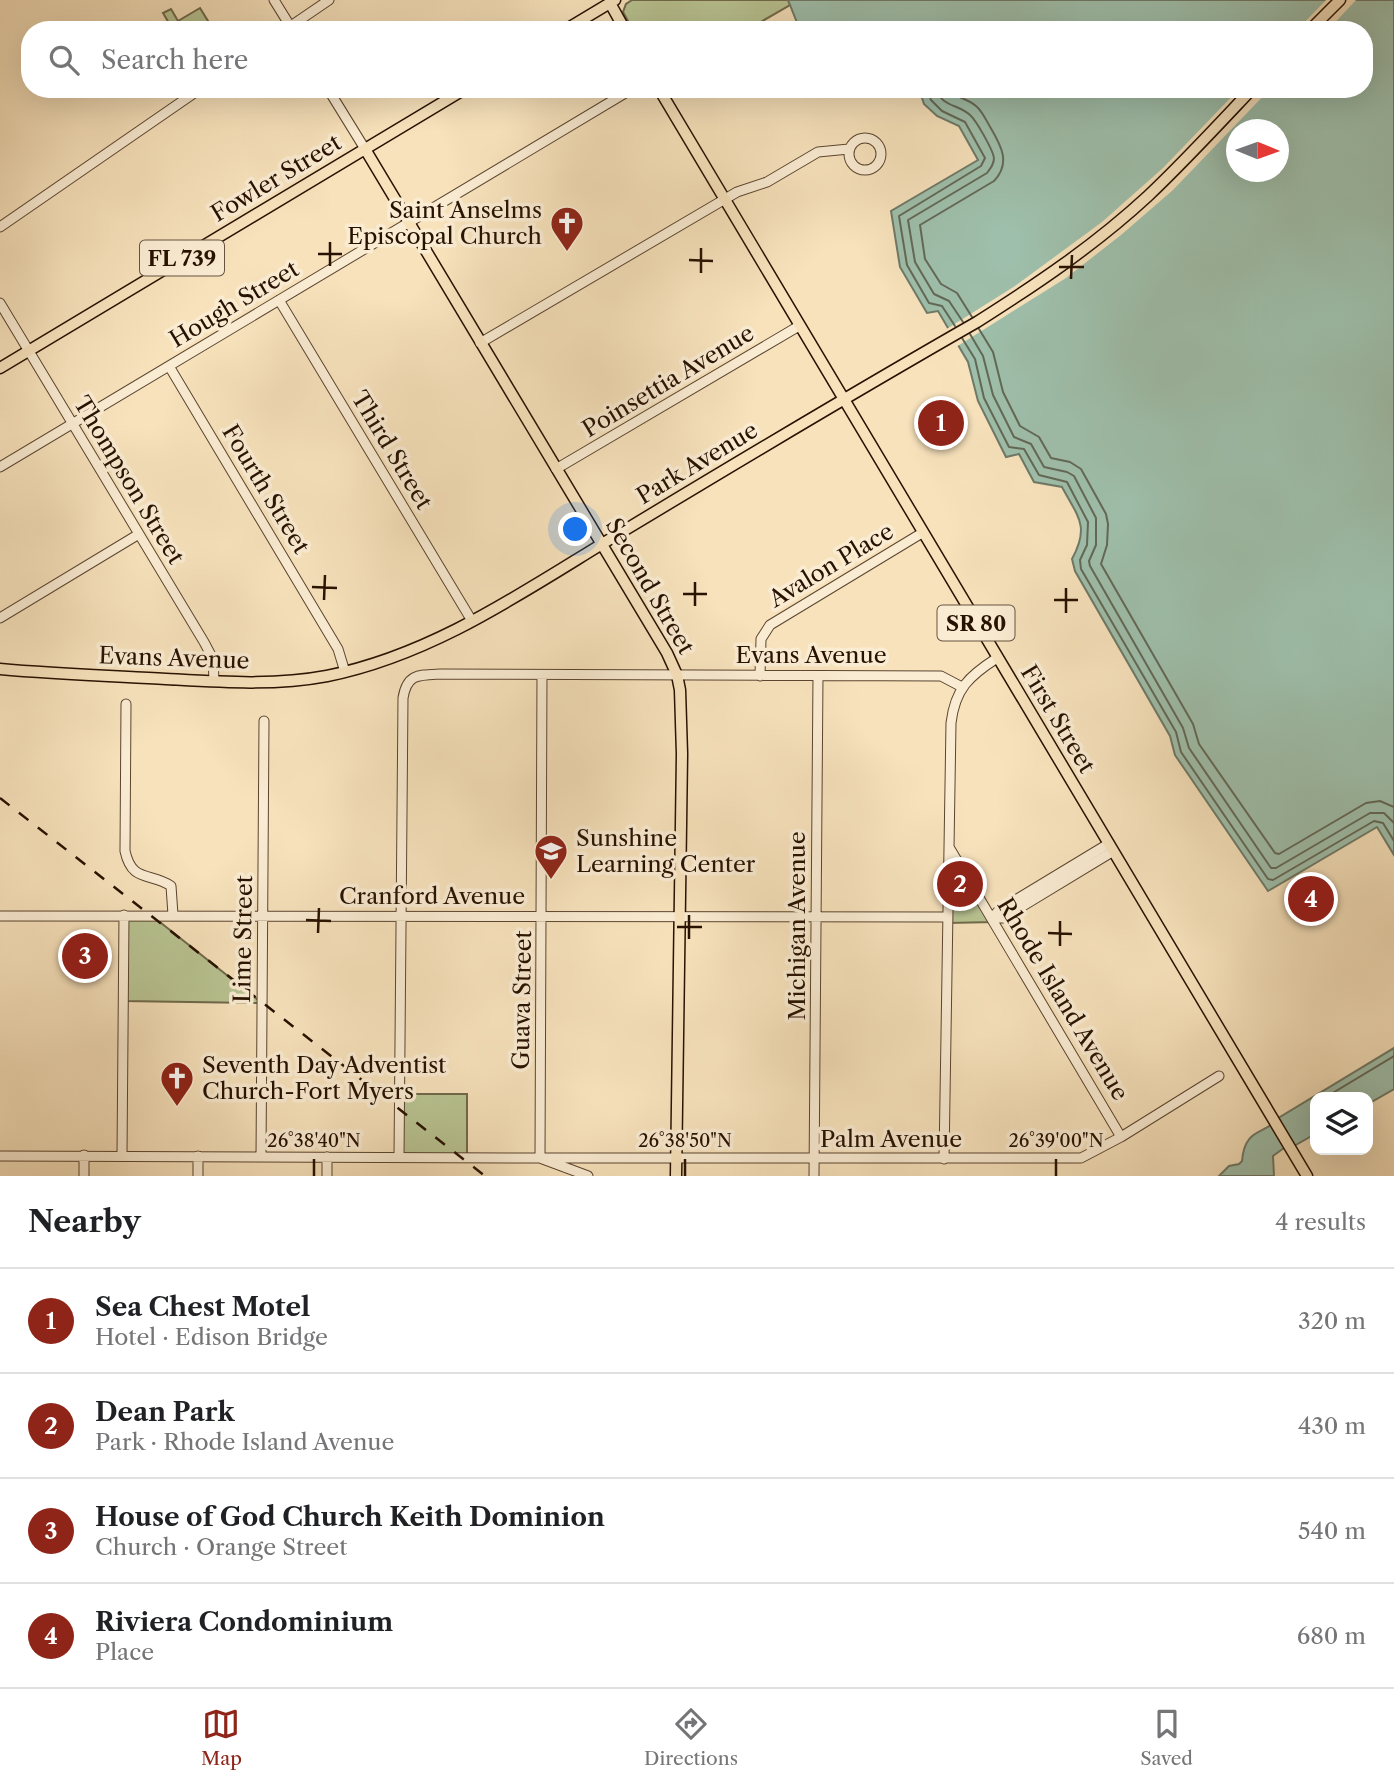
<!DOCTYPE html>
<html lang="en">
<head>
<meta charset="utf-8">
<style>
  body { margin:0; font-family:"Libre Caslon Text",serif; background:#f2f2f2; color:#202124 }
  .controls { position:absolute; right:21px; bottom:21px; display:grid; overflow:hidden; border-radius:14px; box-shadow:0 7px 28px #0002 }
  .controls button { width:63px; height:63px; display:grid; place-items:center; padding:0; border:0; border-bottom:2px solid #e0e0e0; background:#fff; color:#202124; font:35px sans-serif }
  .compass { position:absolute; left:1226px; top:119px; width:63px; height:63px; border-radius:50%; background:#fff; box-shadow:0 7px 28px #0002; rotate:91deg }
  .you { position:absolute; left:576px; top:530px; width:24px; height:24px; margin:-18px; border:5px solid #fff; border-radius:50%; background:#1a73e8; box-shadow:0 0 0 10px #1a73e833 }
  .badge { display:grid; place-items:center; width:46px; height:46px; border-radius:50%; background:#8f2418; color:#fff; font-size:23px; font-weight:700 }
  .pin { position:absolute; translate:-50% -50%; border:4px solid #fff; box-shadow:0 2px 7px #0006 }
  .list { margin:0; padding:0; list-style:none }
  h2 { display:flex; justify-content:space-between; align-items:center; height:91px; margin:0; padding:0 28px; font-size:30px }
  h2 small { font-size:23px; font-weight:400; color:#757577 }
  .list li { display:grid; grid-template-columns:46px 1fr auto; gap:21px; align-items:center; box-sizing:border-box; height:105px; padding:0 28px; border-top:2px solid #e0e0e0 }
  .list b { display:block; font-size:26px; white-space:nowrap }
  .list p { margin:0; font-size:23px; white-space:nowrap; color:#757577 }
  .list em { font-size:23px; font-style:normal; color:#757577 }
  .icon { flex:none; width:38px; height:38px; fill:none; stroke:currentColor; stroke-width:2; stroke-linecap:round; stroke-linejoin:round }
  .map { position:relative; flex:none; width:1394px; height:1176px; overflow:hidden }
  .search { position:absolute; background:#fff; box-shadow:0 7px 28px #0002; left:21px; right:21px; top:21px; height:77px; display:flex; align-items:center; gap:18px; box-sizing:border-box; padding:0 24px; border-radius:28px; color:#757577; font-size:26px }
  .sheet { height:511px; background:#fff }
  nav { display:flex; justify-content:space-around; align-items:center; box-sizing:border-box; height:98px; border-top:2px solid #e0e0e0; background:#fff; font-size:19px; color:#757577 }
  nav a { display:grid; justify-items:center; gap:4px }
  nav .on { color:#8f2418 }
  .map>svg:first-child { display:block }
</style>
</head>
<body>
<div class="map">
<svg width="1394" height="1176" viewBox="0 0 1394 1176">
  <rect width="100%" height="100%" fill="#f7e2bc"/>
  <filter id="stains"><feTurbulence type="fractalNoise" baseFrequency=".00286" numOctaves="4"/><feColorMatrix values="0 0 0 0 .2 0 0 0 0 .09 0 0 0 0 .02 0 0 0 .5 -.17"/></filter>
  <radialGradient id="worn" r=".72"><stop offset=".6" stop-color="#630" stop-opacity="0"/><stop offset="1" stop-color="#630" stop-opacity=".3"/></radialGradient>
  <path fill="#b9c493" stroke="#706a4a" stroke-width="2" d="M632,0H788L790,5L747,30H633L623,12L626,4Z
    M200,8L208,21L193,30H173L163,13L171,9L178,21Z
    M949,845L995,922L947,923Z
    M124,915H151L262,1003L123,1001Z
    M400,1094H467V1157H399Z"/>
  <path fill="#9ebfab" stroke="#6e7967" stroke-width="2" fill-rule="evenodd" d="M788,0H1394V855L1377,827L1268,891L1175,755L1170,736L1075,571L1072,559C1090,526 1078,517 1062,487L1034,482L1019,454L1006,457L978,401L968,362L938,311L927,313L900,267L891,211L978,160L959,126L937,116L924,104L919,89H1364V30H902L900,27L896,30H800ZM1236,130H1278V172H1236Z
    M1394,1048V1089L1368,1104V1097H1315V1134L1294,1146L1288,1145L1273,1156L1274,1176H1219L1229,1166L1239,1164L1242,1161C1245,1126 1265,1136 1280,1117Z"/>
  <path fill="#f7e2bc" d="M1326,0H1356L1328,30H1297Z
    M1239,89H1270L1173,190L1121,235L1066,278L956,347L945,330L1015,286L1102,222L1163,168Z"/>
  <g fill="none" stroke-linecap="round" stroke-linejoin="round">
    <path stroke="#626856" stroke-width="2" d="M927,89L931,100L942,111L965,122L985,158L981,166L899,216L907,265L929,303L942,306L955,326
      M936,89C942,107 958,104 970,115C976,120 993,150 994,158C994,164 991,168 987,173L908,220L915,262L934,294L949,301L963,322
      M947,89C956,98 967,98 976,106C982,111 985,118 989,125C1000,144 1012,162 994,181L920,225L925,259L941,284L957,293L972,317
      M979,329L993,352L1003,392L1020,426L1039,437L1051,458L1070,462L1081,469L1106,514L1108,524L1107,545L1101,564L1193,724L1199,744L1275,853L1279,854L1366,803L1380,801L1394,807
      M970,334L983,356L993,395L1014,437L1031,444L1044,467L1067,472L1074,476L1096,518V545L1089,561L1090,566L1183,728L1189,748L1271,868H1276L1370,813H1384L1394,823
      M962,338L975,359L984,398L1009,447L1024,449L1039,475L1067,482L1088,522L1087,545L1080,560L1081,569L1176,732L1181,752L1268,879L1273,880L1374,821L1383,823L1394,841
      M1326,1097L1394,1056"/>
    <defs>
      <path id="minor" d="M274,0L292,29
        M285,30L329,0
        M328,89L365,149
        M849 154a16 16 0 1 1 32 0a16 16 0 1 1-32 0Z
        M0,227L200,89
        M279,300L472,621
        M0,303L204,642L213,659L214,681
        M480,343L737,192L767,182L818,152L849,149
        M169,366L338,649L345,672
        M0,467L632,89
        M556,469L799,326
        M0,618L139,534
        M760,676L761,639L770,625L922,533
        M126,704L125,851C132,883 150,872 171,886L173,915
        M949,847L1121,1137
        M0,916L947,917
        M992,918H1003L1112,852
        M992,918L999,910L1108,844
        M122,1155L124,915
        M0,1156L540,1158L588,1176
        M261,1157L264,721
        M399,1157L403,698C407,674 418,675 440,674L941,676L962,687
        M540,1158H1081L1121,1137L1219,1076
        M540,1158L542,675
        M944,1159L951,723C955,689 969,676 997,658
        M84,1176V1155
        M198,1176V1156
        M327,1176V1157
        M814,1176L818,676"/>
      <path id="major" d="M610,3L625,30
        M565,30L615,0
        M1310,30L1340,0
        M659,89L1307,1176
        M365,149L667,653L677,675L680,690L682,754L676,1176
        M0,368L465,89
        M0,669C55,674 111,676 166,679C220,682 274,686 327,676C437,654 530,587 625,530C741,460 858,390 977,322C1037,284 1095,245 1148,196C1184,162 1218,125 1252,89"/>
    </defs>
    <use href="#minor" stroke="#5b452f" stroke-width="11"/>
    <use href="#major" stroke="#271100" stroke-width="13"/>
    <use href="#minor" stroke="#faecd3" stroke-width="9"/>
    <use href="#major" stroke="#f7e2bc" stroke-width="10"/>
    <path stroke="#271100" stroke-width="2.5" stroke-dasharray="12 12" stroke-linecap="butt" d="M0,798L485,1176"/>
  </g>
  <path fill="none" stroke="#271100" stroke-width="2.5" d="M318,254H342M689,260L713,261M330,266V242M1059,267H1084M701,273V248M1071,279L1072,255M312,587L337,588M683,594H707M324,600L325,575M1054,600H1078M695,606V582M1066,613V588M306,920L331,921M677,927H702M318,933L319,908M1048,933L1072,934M689,939V915M1060,946V921M314,1176V1159M685,1176V1159M1056,1176V1159"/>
  <defs>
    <symbol id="church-pin" viewBox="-11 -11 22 30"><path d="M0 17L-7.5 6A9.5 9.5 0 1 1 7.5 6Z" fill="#8f2418" stroke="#faecd3"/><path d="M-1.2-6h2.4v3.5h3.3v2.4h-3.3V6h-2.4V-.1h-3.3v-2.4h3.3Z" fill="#fff"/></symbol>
    <symbol id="school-pin" viewBox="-11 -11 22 30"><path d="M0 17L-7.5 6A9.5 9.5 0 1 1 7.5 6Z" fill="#8f2418" stroke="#faecd3"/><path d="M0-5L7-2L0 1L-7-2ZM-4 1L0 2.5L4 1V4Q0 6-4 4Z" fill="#fff"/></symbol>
  </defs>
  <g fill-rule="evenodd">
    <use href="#church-pin" x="548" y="204" width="38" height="52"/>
    <use href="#school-pin" x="532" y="832" width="38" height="52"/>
    <use href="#church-pin" x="158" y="1059" width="38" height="52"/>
  </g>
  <g text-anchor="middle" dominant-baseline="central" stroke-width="7" stroke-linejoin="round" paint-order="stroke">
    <g fill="#faecd3" stroke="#66533f" stroke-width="2">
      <rect x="140" y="240.5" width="84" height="35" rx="5"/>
      <rect x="937.5" y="605.5" width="77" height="35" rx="5"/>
    </g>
    <g font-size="21" font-weight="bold" fill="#271100">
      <text x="182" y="258">FL 739</text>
      <text x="976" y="623">SR 80</text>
    </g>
    <g font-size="23" fill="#271100" stroke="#faecd3">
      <text transform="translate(276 178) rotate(-31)">Fowler Street</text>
      <text transform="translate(234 304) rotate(-31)">Hough Street</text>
      <text transform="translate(668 381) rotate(-31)">Poinsettia Avenue</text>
      <text transform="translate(392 450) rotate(59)">Third Street</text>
      <text transform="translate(697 463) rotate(-31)">Park Avenue</text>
      <text transform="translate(129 480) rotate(59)">Thompson Street</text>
      <text transform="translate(266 489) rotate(59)">Fourth Street</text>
      <text transform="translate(831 565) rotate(-31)">Avalon Place</text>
      <text transform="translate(650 586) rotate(60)">Second Street</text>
      <text x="811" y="655">Evans Avenue</text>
      <text transform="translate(174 658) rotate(2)">Evans Avenue</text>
      <text transform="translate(1058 719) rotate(59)">First Street</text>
      <text x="432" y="896">Cranford Avenue</text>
      <text transform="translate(797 926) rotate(-90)">Michigan Avenue</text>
      <text transform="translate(243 939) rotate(-89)">Lime Street</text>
      <text transform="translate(1063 999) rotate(59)">Rhode Island Avenue</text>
      <text transform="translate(522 1000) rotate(-89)">Guava Street</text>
      <text x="891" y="1139">Palm Avenue</text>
    </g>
    <g font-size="23" fill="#271100" stroke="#faecd3" text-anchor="start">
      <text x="542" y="210" text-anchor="end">Saint Anselms<tspan x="542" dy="26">Episcopal Church</tspan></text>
      <text x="576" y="838">Sunshine<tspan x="576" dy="26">Learning Center</tspan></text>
      <text x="202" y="1065">Seventh Day Adventist<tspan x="202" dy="26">Church-Fort Myers</tspan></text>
    </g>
  </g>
  <g font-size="18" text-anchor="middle" fill="#271100" stroke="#faecd3" stroke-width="7" stroke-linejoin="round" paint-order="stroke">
    <text x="314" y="1147">26°38'40"N</text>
    <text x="685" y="1147">26°38'50"N</text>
    <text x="1056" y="1147">26°39'00"N</text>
  </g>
  <rect width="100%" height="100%" filter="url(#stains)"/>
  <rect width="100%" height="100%" fill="url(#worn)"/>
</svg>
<div class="controls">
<button><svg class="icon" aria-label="layers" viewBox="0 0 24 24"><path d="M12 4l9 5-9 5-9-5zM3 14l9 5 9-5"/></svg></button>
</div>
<svg class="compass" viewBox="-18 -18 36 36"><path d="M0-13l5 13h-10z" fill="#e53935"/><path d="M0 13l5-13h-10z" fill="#757577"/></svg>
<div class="you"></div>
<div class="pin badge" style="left:941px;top:423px">1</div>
<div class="pin badge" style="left:960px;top:884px">2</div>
<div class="pin badge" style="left:85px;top:956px">3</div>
<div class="pin badge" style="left:1311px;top:899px">4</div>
<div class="search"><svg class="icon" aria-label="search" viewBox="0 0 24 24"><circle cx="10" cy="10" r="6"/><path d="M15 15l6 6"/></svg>Search here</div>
</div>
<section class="sheet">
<h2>Nearby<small>4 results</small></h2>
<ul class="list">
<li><span class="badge">1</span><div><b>Sea Chest Motel</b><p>Hotel · Edison Bridge</p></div><em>320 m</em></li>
<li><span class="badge">2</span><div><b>Dean Park</b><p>Park · Rhode Island Avenue</p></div><em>430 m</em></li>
<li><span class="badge">3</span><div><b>House of God Church Keith Dominion</b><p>Church · Orange Street</p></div><em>540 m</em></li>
<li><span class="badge">4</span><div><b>Riviera Condominium</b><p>Place</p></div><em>680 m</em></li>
</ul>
</section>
<nav>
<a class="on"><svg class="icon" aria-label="map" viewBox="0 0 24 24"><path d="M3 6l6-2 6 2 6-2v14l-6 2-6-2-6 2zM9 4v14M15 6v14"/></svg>Map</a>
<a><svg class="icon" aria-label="directions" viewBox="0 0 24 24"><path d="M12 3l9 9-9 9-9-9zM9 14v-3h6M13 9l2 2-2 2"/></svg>Directions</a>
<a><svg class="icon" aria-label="saved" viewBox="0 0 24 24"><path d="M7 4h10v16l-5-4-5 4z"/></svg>Saved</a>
</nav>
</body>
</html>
